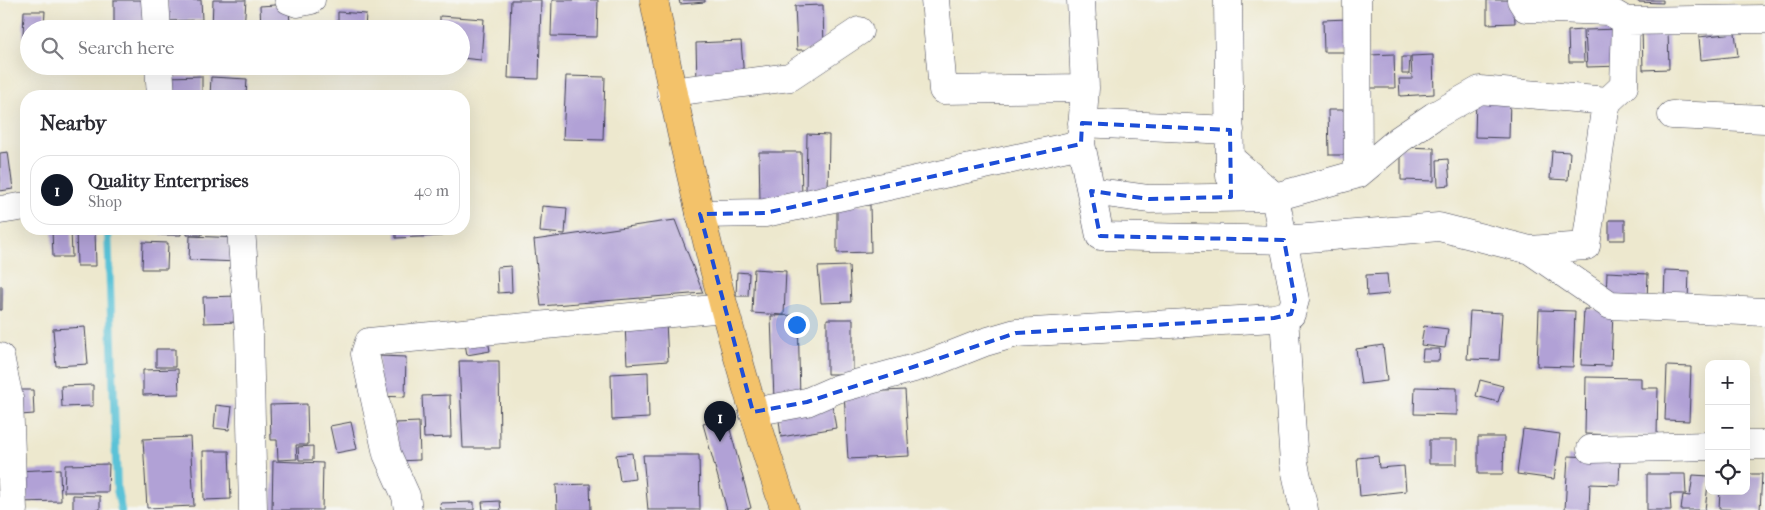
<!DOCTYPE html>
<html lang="en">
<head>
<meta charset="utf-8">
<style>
  body { margin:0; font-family:"IM FELL French Canon",serif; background:#f2f2f3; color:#2b2b33 }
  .controls { position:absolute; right:15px; bottom:15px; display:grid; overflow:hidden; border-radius:10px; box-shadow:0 5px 20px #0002 }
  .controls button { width:45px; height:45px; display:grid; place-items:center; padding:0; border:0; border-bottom:1px solid #e1e1e2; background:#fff; color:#2b2b33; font:25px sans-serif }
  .you { position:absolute; left:796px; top:324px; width:18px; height:18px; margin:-12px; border:4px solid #fff; border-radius:50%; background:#1a73e8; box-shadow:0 0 0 8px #1a73e833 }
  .badge { display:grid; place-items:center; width:32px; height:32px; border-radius:50%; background:#111827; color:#fff; font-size:16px; font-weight:700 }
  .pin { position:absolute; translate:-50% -41px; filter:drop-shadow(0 1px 2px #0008) }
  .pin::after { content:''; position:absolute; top:26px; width:18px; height:15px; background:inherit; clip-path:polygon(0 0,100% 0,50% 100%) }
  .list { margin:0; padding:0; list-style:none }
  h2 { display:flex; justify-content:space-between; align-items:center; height:65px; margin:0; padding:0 20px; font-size:21px }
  h2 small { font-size:16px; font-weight:400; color:#7c7c81 }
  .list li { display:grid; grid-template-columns:32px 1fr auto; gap:15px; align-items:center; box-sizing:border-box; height:70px; margin:0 10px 10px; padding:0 10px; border:1px solid #e1e1e2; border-radius:20px }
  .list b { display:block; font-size:19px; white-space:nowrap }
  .list p { margin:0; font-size:16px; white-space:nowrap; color:#7c7c81 }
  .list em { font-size:16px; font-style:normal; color:#7c7c81 }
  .icon { flex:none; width:28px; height:28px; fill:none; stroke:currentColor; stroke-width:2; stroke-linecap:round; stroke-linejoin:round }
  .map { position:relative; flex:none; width:1765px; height:510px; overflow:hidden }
  .search { position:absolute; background:#fff; box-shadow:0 5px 20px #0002; left:20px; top:20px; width:450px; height:55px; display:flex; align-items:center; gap:12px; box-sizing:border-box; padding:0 18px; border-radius:28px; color:#7c7c81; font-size:19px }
  .panel { position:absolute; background:#fff; box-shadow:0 5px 20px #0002; left:20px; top:90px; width:450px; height:145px; border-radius:20px }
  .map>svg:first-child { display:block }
</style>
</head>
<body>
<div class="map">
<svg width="1765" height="510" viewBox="0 0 1765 510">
  <rect width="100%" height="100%" fill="#f6f6f2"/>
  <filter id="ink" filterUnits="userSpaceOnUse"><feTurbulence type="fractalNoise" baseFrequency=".02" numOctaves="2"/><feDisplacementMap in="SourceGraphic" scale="10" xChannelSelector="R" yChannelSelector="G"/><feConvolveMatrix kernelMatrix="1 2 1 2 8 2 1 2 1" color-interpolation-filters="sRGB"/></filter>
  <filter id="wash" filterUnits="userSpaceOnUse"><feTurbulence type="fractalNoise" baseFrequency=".0096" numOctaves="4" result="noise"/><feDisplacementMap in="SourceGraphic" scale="20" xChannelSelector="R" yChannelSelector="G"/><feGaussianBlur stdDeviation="1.12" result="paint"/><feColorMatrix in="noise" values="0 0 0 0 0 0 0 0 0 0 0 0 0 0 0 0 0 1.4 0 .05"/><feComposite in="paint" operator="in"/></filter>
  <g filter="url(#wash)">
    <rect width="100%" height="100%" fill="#ede8ce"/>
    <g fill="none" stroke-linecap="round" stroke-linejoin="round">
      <path stroke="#5ac2d7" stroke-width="8" d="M108,229L117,489L121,510"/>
    </g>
    <g id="blocks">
      <path fill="#b1a1d6" d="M114,0H146V26H114Z
        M167,0H201L202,20L168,21Z
        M213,0H246L244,29H212Z
        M511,0H541L539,79L508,78Z
        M552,0H598L597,37L551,36Z
        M679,0H705V2L680,4Z
        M1487,0H1514L1515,23L1487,24Z
        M1638,0H1663V3L1638,2Z
        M289,4L290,29H261L260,6Z
        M823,5L824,50H797L795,6Z
        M24,11H45L44,29H29V37H23Z
        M338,12L366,14L365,29H338Z
        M440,16L484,19L481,60L461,58V29H440Z
        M1348,19L1349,52H1324L1323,20Z
        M1642,28H1668L1669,69L1643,70Z
        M1621,29L1622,66L1587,67L1585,30Z
        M1583,30L1584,62H1569L1568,31Z
        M1735,33L1738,56L1701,60L1699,37Z
        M741,41L744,79L697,82L696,43Z
        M1394,54L1395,88H1371L1370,55Z
        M1433,55L1434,94L1400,96L1399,79H1412L1411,56Z
        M1402,57H1410L1409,74H1402Z
        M202,76V95L168,96L167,77Z
        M566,76L605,77L603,140L563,139Z
        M211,77L247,79L246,96H210Z
        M1476,96L1510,97L1509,138L1475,137Z
        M1328,110H1351L1352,155H1329Z
        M807,134L829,135L828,192H806Z
        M1401,147L1434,148V181L1401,180Z
        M1552,151L1570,152L1568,180L1550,179Z
        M8,152L13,189L0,191V153Z
        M759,152H801L802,200L760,201Z
        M1448,159L1450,185L1438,186L1437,160Z
        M837,205H870L871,252L837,253Z
        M542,206L567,208L565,234L540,232Z
        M675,220L703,293L541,306L534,240Z
        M1609,220H1625V240H1609Z
        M52,229H71L72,257H53Z
        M76,229H95L96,266H77Z
        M121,229H181V235H161V231L121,232Z
        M187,229H202V235H187Z
        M396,229H442V236L396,238Z
        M190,236L239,238L238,262L189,260Z
        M143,242L168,243L167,269H142Z
        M511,266L512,292L498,293L497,267Z
        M849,266L851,302L821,303L818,267Z
        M754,269L786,271L784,315L752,313Z
        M1665,270L1689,271L1688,301L1664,300Z
        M737,272L749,273L748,296H736Z
        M1607,272L1648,274L1647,302L1606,300Z
        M1387,274L1389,294L1367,296L1366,275Z
        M0,286H2V310H0Z
        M238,296L239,322L204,323L203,297Z
        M1584,309L1613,310L1611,366L1581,365Z
        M1539,310L1575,311L1573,367L1537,366Z
        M1470,311L1502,313L1499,360L1467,359Z
        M798,315L800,399L774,400L771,316Z
        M827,319H853V374H827Z
        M666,322L668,361L627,364L625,325Z
        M1424,326L1448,329L1445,348L1421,345Z
        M85,327L88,364L56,366L53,329Z
        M487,334L490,351L467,355L464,338Z
        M1383,345L1387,381L1361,384L1356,349Z
        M156,349H175V367H156Z
        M1423,349H1440L1439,361H1422Z
        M379,356L406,357L405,397L377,396Z
        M459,361H499L500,448H463Z
        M1667,366L1691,367L1689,421L1665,420Z
        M178,369L179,394L143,395V370Z
        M648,372L649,418L612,420L611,374Z
        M1586,377L1641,378V388H1658L1657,436L1585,434Z
        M1480,380L1503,386L1498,402L1476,396Z
        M93,385V406L62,407L61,386Z
        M1415,387L1457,388V415L1414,414Z
        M19,390H33L34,414L20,415Z
        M905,390L909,456L848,459L844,393Z
        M450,395L451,437L424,438L422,396Z
        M307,404L308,445H296L297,459L278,460L277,440H271L270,405Z
        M832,404L836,428L781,437L778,412Z
        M216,405L232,407L229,430L214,428Z
        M727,418L751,508L743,510H727L703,424Z
        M351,422L357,449L336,453L330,426Z
        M419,422L420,460L397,461L395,423Z
        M1523,429L1560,434L1554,479L1517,474Z
        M190,437L194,506L147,508L143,439Z
        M1478,437H1504L1503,474H1478Z
        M1429,440H1457V464H1429Z
        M313,446V460H299L298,447Z
        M203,451H229L231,499L204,500Z
        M632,453L635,479L620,481L616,455Z
        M643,455H699L700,510H648Z
        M1378,456L1379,468L1404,466L1406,491L1360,496L1357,458Z
        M1568,456L1620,458L1619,485L1590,484L1589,510H1565Z
        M273,461L323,463L322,510H272Z
        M109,464L108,492H64L65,465Z
        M60,469L61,501L17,502L16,471Z
        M1647,474H1685L1686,494H1670L1671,510H1647Z
        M1746,474H1762L1760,510L1719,509L1720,491H1746Z
        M1693,475L1709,476L1705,510H1681L1683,495L1690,496Z
        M590,484L591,510H557L556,485Z
        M73,495L100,496V510H73Z
        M500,501L501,510H483L482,502Z
        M474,502V510H441L440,503Z"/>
    </g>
  </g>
  <g filter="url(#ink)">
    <use href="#blocks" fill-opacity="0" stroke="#404051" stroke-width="1"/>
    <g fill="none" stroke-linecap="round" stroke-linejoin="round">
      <defs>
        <path id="minor" d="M155,0L157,29
          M289,0L297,3L311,0
          M935,0L943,90L1085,88L1081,144
          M1081,0L1085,88
          M1228,0L1230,176
          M1357,0L1358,174
          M1521,0L1526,8L1609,11L1626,21
          M159,66L161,96
          M671,92L790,77L859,31
          M1672,115L1765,119
          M1082,123L1230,130
          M1091,191L1149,199L1275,197L1358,174L1400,139L1434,116L1480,90L1608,101L1624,86L1626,21L1765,19
          M0,210L26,206
          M700,214L765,213L1081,144L1100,236L1284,240L1439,227L1530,250L1610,305L1765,312
          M241,229L249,334L253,510
          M1530,250L1586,246L1605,110L1608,101
          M1284,317L1294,463L1304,510
          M0,357L9,398L13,510
          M753,412L807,402L837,389L929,364L985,342L1016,333L1274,318L1291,314L1295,300L1275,197L1230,158
          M1746,445H1765
          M1591,449L1709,446
          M408,510L406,496L387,454L365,354L369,342L724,308"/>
        <path id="major" d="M654,0C687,173 729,343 785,510"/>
      </defs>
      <use href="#minor" stroke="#404051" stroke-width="29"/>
      <use href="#major" stroke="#404051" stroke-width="29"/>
      <use href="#minor" stroke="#fff" stroke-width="28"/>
      <use href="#major" stroke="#f3c26a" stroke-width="28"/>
    </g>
  </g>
  <path fill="none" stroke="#1d4ed8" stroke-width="4" stroke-dasharray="10 6" stroke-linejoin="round" d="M1082,123L1230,130L1231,197L1149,199L1091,191L1100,236L1284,240L1295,300L1291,314L1274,318L1016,333L807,402L753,412L700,214L765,213L1081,144Z"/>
</svg>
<div class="controls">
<button>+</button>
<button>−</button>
<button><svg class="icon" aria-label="locate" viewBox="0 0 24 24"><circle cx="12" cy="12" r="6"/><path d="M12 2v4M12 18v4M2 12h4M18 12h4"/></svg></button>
</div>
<div class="you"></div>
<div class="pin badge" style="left:720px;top:442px">1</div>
<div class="search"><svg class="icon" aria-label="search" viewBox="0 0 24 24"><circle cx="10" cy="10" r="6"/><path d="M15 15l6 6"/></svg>Search here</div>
<section class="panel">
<h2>Nearby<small></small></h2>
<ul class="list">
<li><span class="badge">1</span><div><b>Quality Enterprises</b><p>Shop</p></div><em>40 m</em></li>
</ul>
</section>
</div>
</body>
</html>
